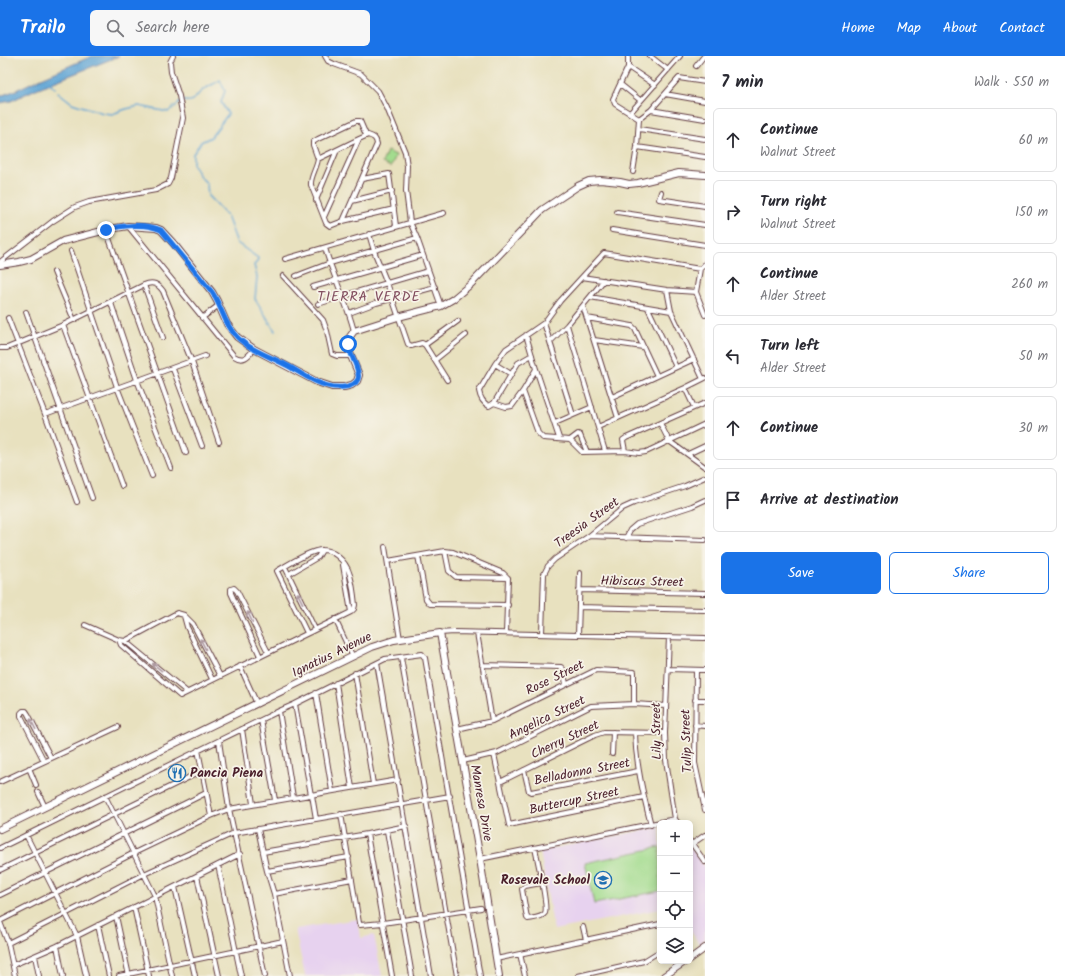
<!DOCTYPE html>
<html lang="en">
<head>
<meta charset="utf-8">
<style>
  body { margin:0; font-family:Kalam,sans-serif; background:#f7f7f7; color:#2b2b33 }
  .controls { position:absolute; right:12px; bottom:12px; display:grid; overflow:hidden; border-radius:6px; box-shadow:0 2px 10px #0003 }
  .controls button { width:36px; height:36px; display:grid; place-items:center; padding:0; border:0; border-bottom:1px solid #e1e1e2; background:#fff; color:#2b2b33; font:20px sans-serif }
  .stop { position:absolute; width:12px; height:12px; margin:-9px; border:3px solid #1a73e8; border-radius:50%; background:#fff }
  .stop.end { background:#1a73e8; border-color:#fff; box-shadow:0 1px 4px #0008 }
  .list { margin:0; padding:0; list-style:none }
  h2 { display:flex; justify-content:space-between; align-items:center; height:52px; margin:0; padding:0 16px; font-size:17px }
  h2 small { font-size:13px; font-weight:400; color:#7c7c81 }
  .list li { display:grid; grid-template-columns:26px 1fr auto; gap:12px; align-items:center; box-sizing:border-box; height:64px; margin:0 8px 8px; padding:0 8px; border:1px solid #e1e1e2; border-radius:6px }
  .list b { display:block; font-size:15px; white-space:nowrap }
  .list p { margin:0; font-size:13px; white-space:nowrap; color:#7c7c81 }
  .list em { font-size:13px; font-style:normal; color:#7c7c81 }
  .actions { display:flex; gap:8px; padding:12px 16px }
  .actions a { flex:1; padding:9px 0; border:1px solid #1a73e8; border-radius:6px; text-align:center; font-size:14px; color:#1a73e8 }
  .actions .main { background:#1a73e8; color:#fff }
  .icon { flex:none; width:22px; height:22px; fill:none; stroke:currentColor; stroke-width:2; stroke-linecap:round; stroke-linejoin:round }
  .map { position:relative; flex:none; width:705px; height:920px; overflow:hidden }
  header { display:flex; align-items:center; gap:24px; box-sizing:border-box; height:56px; padding:0 20px; background:#1a73e8; color:#fff }
  header strong { font-size:19px }
  nav { display:flex; gap:22px; margin-inline-start:auto; font-size:14px }
  .search { width:280px; height:36px; background:#f7f7f7; display:flex; align-items:center; gap:10px; box-sizing:border-box; padding:0 14px; border-radius:6px; color:#7c7c81; font-size:15px }
  main { display:flex }
  aside { flex:1; background:#fff }
  .map>svg:first-child { display:block }
</style>
</head>
<body>
<header>
<strong>Trailo</strong>
<div class="search"><svg class="icon" aria-label="search" viewBox="0 0 24 24"><circle cx="10" cy="10" r="6"/><path d="M15 15l6 6"/></svg>Search here</div>
<nav><a>Home</a><a>Map</a><a>About</a><a>Contact</a></nav>
</header>
<main>
<div class="map">
<svg width="705" height="920" viewBox="0 0 705 920">
  <rect width="100%" height="100%" fill="#f7f3e8"/>
  <filter id="ink" filterUnits="userSpaceOnUse"><feTurbulence type="fractalNoise" baseFrequency=".025" numOctaves="2"/><feDisplacementMap in="SourceGraphic" scale="8" xChannelSelector="R" yChannelSelector="G"/><feConvolveMatrix kernelMatrix="1 2 1 2 8 2 1 2 1" color-interpolation-filters="sRGB"/></filter>
  <filter id="wash" filterUnits="userSpaceOnUse"><feTurbulence type="fractalNoise" baseFrequency=".012" numOctaves="4" result="noise"/><feDisplacementMap in="SourceGraphic" scale="16" xChannelSelector="R" yChannelSelector="G"/><feGaussianBlur stdDeviation="0.9" result="paint"/><feColorMatrix in="noise" values="0 0 0 0 0 0 0 0 0 0 0 0 0 0 0 0 0 1.4 0 .05"/><feComposite in="paint" operator="in"/></filter>
  <g filter="url(#wash)">
    <rect width="100%" height="100%" fill="#e8e1bf"/>
    <path fill="#e7d2ef" d="M660,771V853L554,874L540,795Z
      M690,791L705,812V883L699,888L690,873Z
      M358,863L361,882L374,879L382,920H305L295,873Z"/>
    <path fill="#a3dc8e" stroke="#767e5c" d="M387,95L396,99L391,111L382,107Z
      M660,791V835L594,848L585,807Z"/>
    <path fill="#5fa4d4" stroke="#546280" d="M92,0H119L36,33L11,45L0,47V40L14,35L37,24Z"/>
    <g fill="none" stroke-linecap="round" stroke-linejoin="round">
      <path stroke="#5fa4d4" stroke-width="1.5" d="M49,26L55,32
        M58,36L72,47L103,57L112,58L126,53L139,50L168,56L182,45C197,47 193,41 203,34C208,30 215,28 220,24L225,35L221,46L228,58L211,81L201,86L193,98V108L198,118L207,128L208,140L227,160L237,187L258,202L257,206L254,209L257,221L255,243L275,275"/>
    </g>
  </g>
  <g filter="url(#ink)">
    <g fill="none" stroke-linecap="round" stroke-linejoin="round">
      <defs>
        <path id="street" d="M325,0L328,5L334,8L361,18L378,35L387,52L405,96L407,110L406,135L410,166L417,182L441,250
          M628,0V11L613,43L615,48L639,63
          M650,0L668,14
          M696,10L704,0
          M628,11L655,29
          M620,28L640,44
          M665,38L705,45
          M651,54L705,63
          M630,57L680,0
          M639,63L651,54L679,22L705,26
          M639,73L705,83
          M359,83L318,103L313,89V86L318,83L356,65H360L366,79
          M637,91L705,101
          M318,103C317,112 310,121 311,129L326,167L330,170L343,165L394,153
          M633,116L637,91L639,63
          M362,123L389,118L396,170
          M661,136L659,143L705,150
          M316,144L337,94
          M352,145L392,135
          M617,156L705,169
          M324,161L359,83L368,79C374,81 376,82 377,88L343,165
          M128,170L234,300C243,306 248,301 254,293
          M106,174L186,397
          M612,174L705,189
          M369,178L374,195L387,227L408,288L411,290L422,287L425,289L447,324
          M325,192C333,220 347,247 354,275
          M71,195L117,331L152,420
          M285,203L444,157
          M0,206L53,165L75,151L89,146L156,134L168,128L171,122L183,62L179,40L171,16L170,6L173,0
          M705,208L700,213L696,236L705,259
          M54,216L74,264
          M283,220L323,264L327,275L332,298L337,300H351
          M296,220L330,207L417,182
          M144,229L163,282
          M313,231L423,199
          M667,234L671,255L703,323
          M696,236L667,234L582,221L604,197L700,213
          M590,241L671,255
          M111,247L137,324L171,412
          M318,248L343,240L428,215
          M583,250L618,362
          M648,252L676,311
          M26,256L92,442
          M349,257L376,247L435,231
          M8,262L45,358L77,446
          M202,262L219,249
          M587,262L632,270L635,273L657,320
          M544,267L573,359
          M63,269L122,430
          M567,269L605,395
          M526,279L536,313L559,382
          M594,284L643,291
          M551,285L567,269L604,224
          M425,289L458,265
          M0,292H7L63,269L144,229C153,225 158,228 163,235L192,306L219,386
          M435,304L466,279
          M495,308L511,318
          M173,313L202,390
          M536,313L523,335L512,350L506,351L494,347L489,350C483,347 480,341 479,335L495,308L506,293L544,267L560,245L582,221
          M685,332L694,351
          M523,335L538,377L543,382L570,384L582,396L625,395
          M612,341L694,303
          M494,347L518,307L532,299
          M705,347L626,382L623,384L625,395L639,397L646,396L705,368
          M45,358L205,300
          M555,367L592,351
          M660,367L669,385L705,411
          M598,371L685,332L705,322
          M570,384L578,378L580,379L587,396
          M688,398L705,390
          M589,480L705,484
          M626,482L630,474L637,468L692,450L705,444
          M385,491L400,583
          M445,495L449,515L456,521L508,522
          M418,500L426,543L430,548L508,549
          M388,505L445,495L453,496L503,517L508,522
          M343,509L351,556
          M285,511L315,573
          M289,518L318,501L322,494
          M579,534L705,537
          M579,551L705,554
          M184,560L187,571L212,623
          M335,563L353,601
          M85,569L119,584L125,585L187,636
          M440,577L454,576L705,582
          M477,577L492,665
          M506,577L508,522
          M542,577L544,518L548,510L555,503L589,480L623,452L634,447L685,430L705,421
          M578,579L580,517
          M669,581L665,677L666,704L675,763L678,767
          M119,584L121,589L180,640L351,556L354,553L355,549C354,539 353,529 350,519C346,505 331,490 316,495C305,498 287,509 277,515L307,577
          M125,585L177,557L184,559L193,568L220,620
          M260,600L231,537V533L234,532L237,535L268,596
          M401,602L457,920
          M377,607L431,920
          M482,609L561,611L563,613L566,628
          M240,610L257,648
          M668,613L705,614
          M696,614L695,707L705,754
          M355,617L373,728
          M336,627L352,732
          M316,637L332,735
          M695,644H705
          M295,648L311,739
          M279,655L293,741
          M261,664L275,744
          M695,669L705,670
          M242,673L253,748
          M457,673L492,665L596,614L634,616V648
          M635,677C636,708 643,738 651,769
          M219,685L229,753L265,920
          M198,694L211,760
          M494,698L509,769L644,741
          M612,698L613,676
          M44,705L21,660V657L23,655H26L28,658L51,702
          M463,705L497,697L591,650L634,648L666,650
          M29,712L36,729
          M524,714L529,735L531,736L638,715
          M0,726L118,671
          M500,726L595,679L604,676L665,677
          M38,736L45,751
          M312,739L316,763
          M105,740L155,840L172,920
          M341,758L359,867L360,869L383,867L481,852
          M258,773L267,815L274,838L290,920
          M387,775L412,920
          M367,778L392,920
          M26,779L77,880L86,920
          M690,785L705,806
          M692,788L705,779
          M0,792L279,655L295,648L385,603L422,598L425,602L480,920
          M535,792C537,801 548,851 545,857C542,862 533,862 528,863L527,862L522,833L525,830L541,827
          M263,796L367,778L406,770
          M480,803L675,763
          M218,809L241,920
          M0,814L202,715
          M267,815L349,801
          M197,820L219,920
          M175,831L195,920
          M274,838L352,823
          M0,839L206,737
          M134,851L149,920
          M116,860L129,920
          M0,865L134,797L211,760L229,753L398,724
          M0,866L8,887L15,920
          M98,869L109,920
          M583,871L586,884
          M8,887L144,818L234,777L450,740
          M57,890L63,920
          M520,898L525,920
          M35,900L39,920
          M496,903L660,868
          M13,909L57,890L240,798
          M119,920L283,885
          M578,920L644,905L660,895"/>
        <path id="secondary" d="M0,209L19,206L31,203L63,185L110,173L128,170L156,172L161,174L174,188L212,236L217,245L227,268L237,281L254,293L317,326L332,331H344L352,329L357,325L359,319L351,300L348,289L349,282L354,275L398,261L441,250L453,243L471,228L542,154L578,130L589,125L600,124L620,126L629,128L638,127L679,117L705,119
          M0,773L372,591L394,584L440,577L480,803L499,920
          M690,903L705,892
          M664,920L686,905"/>
      </defs>
      <use href="#street" stroke="#623c41" stroke-width="6"/>
      <use href="#secondary" stroke="#623c41" stroke-width="8"/>
      <use href="#street" stroke="#fff" stroke-width="4"/>
      <use href="#secondary" stroke="#fff" stroke-width="6"/>
    </g>
    <defs><path id="oneway-shaft" d="M-6 0H5M1.5-3L5.5 0L1.5 3" fill="none" stroke-width="1.6" stroke-linecap="round" stroke-linejoin="round"/></defs>
    <g stroke="#ae9aa0">
      <use href="#oneway-shaft" transform="translate(300 542) rotate(-116)"/>
      <use href="#oneway-shaft" transform="translate(250 561) rotate(-116)"/>
      <use href="#oneway-shaft" transform="translate(203 588) rotate(-117)"/>
      <use href="#oneway-shaft" transform="translate(157 611) rotate(-141)"/>
      <use href="#oneway-shaft" transform="translate(33 668) rotate(-117)"/>
    </g>
  </g>
  <g fill="none" stroke-linecap="round" stroke-linejoin="round" filter="url(#ink)">
    <path stroke="#1a73e8" stroke-width="5" d="M106,174C122,169 146,167 161,174L212,236C222,251 224,268 237,281C251,295 272,301 290,311C302,318 314,327 328,330C336,332 354,333 358,323C361,314 349,298 348,288"/>
  </g>
  <defs>
    <symbol id="restaurant-ring" viewBox="-11 -11 22 22"><circle r="9.5" fill="#f7f3e8" stroke="#1f6fb2" stroke-width="1.5"/><path d="M-5-6h1v4h1v-4h1v4h1v-4h1v5L-1.5 .5V6h-2V.5L-5-1ZM5-6V6H3V1.5H1.5Q1.5-4 5-6Z" fill="#1f6fb2"/></symbol>
    <symbol id="school-ring" viewBox="-11 -11 22 22"><circle r="9.5" fill="#f7f3e8" stroke="#1f6fb2" stroke-width="1.5"/><path d="M0-5L7-2L0 1L-7-2ZM-4 1L0 2.5L4 1V4Q0 6-4 4Z" fill="#1f6fb2"/></symbol>
  </defs>
  <g fill-rule="evenodd">
    <use href="#restaurant-ring" x="167" y="707" width="20" height="20"/>
    <use href="#school-ring" x="593" y="814" width="20" height="20"/>
  </g>
  <g text-anchor="middle" dominant-baseline="central" stroke-width="3.5" stroke-linejoin="round" paint-order="stroke">
    <g font-size="13" fill="#4a1f2b" stroke="#f7f3e8">
      <text transform="translate(587 467) rotate(-36)">Treesia Street</text>
      <text transform="translate(642 526) rotate(1)">Hibiscus Street</text>
      <text transform="translate(332 599) rotate(-26)">Ignatius Avenue</text>
      <text transform="translate(555 622) rotate(-26)">Rose Street</text>
      <text transform="translate(547 662) rotate(-26)">Angelica Street</text>
      <text transform="translate(657 675) rotate(-91)">Lily Street</text>
      <text transform="translate(565 684) rotate(-25)">Cherry Street</text>
      <text transform="translate(687 685) rotate(-92)">Tulip Street</text>
      <text transform="translate(582 716) rotate(-11)">Belladonna Street</text>
      <text transform="translate(574 745) rotate(-12)">Buttercup Street</text>
      <text transform="translate(481 747) rotate(80)">Manresa Drive</text>
    </g>
    <g font-size="13" font-weight="bold" fill="#4a1f2b" stroke="#f7f3e8" text-anchor="start">
      <text x="190" y="717">Pancia Piena</text>
      <text x="590" y="824" text-anchor="end">Rosevale School</text>
    </g>
    <g font-size="14" letter-spacing="1" fill="#824d5f" stroke="#f7f3e8">
      <text x="369" y="241">TIERRA VERDE</text>
    </g>
  </g>
</svg>
<div class="controls">
<button>+</button>
<button>−</button>
<button><svg class="icon" aria-label="locate" viewBox="0 0 24 24"><circle cx="12" cy="12" r="6"/><path d="M12 2v4M12 18v4M2 12h4M18 12h4"/></svg></button>
<button><svg class="icon" aria-label="layers" viewBox="0 0 24 24"><path d="M12 4l9 5-9 5-9-5zM3 14l9 5 9-5"/></svg></button>
</div>
<div class="stop" style="left:348px;top:288px"></div>
<div class="stop end" style="left:106px;top:174px"></div>
</div>
<aside>
<h2>7 min<small>Walk · 550 m</small></h2>
<ul class="list">
<li><svg class="icon" aria-label="ahead" viewBox="0 0 24 24"><path d="M12 20V5M6 11l6-6 6 6"/></svg><div><b>Continue</b><p>Walnut Street</p></div><em>60 m</em></li>
<li><svg class="icon" aria-label="right" viewBox="0 0 24 24"><path d="M7 20v-9h11M14 6l5 5-5 5"/></svg><div><b>Turn right</b><p>Walnut Street</p></div><em>150 m</em></li>
<li><svg class="icon" aria-label="ahead" viewBox="0 0 24 24"><path d="M12 20V5M6 11l6-6 6 6"/></svg><div><b>Continue</b><p>Alder Street</p></div><em>260 m</em></li>
<li><svg class="icon" aria-label="left" viewBox="0 0 24 24"><path d="M17 20v-9H6M10 6l-5 5 5 5"/></svg><div><b>Turn left</b><p>Alder Street</p></div><em>50 m</em></li>
<li><svg class="icon" aria-label="ahead" viewBox="0 0 24 24"><path d="M12 20V5M6 11l6-6 6 6"/></svg><div><b>Continue</b></div><em>30 m</em></li>
<li><svg class="icon" aria-label="arrive" viewBox="0 0 24 24"><path d="M6 21V4h12l-3 4 3 4H6"/></svg><div><b>Arrive at destination</b></div></li>
</ul>
<div class="actions"><a class="main">Save</a><a>Share</a></div>
</aside>
</main>
</body>
</html>
